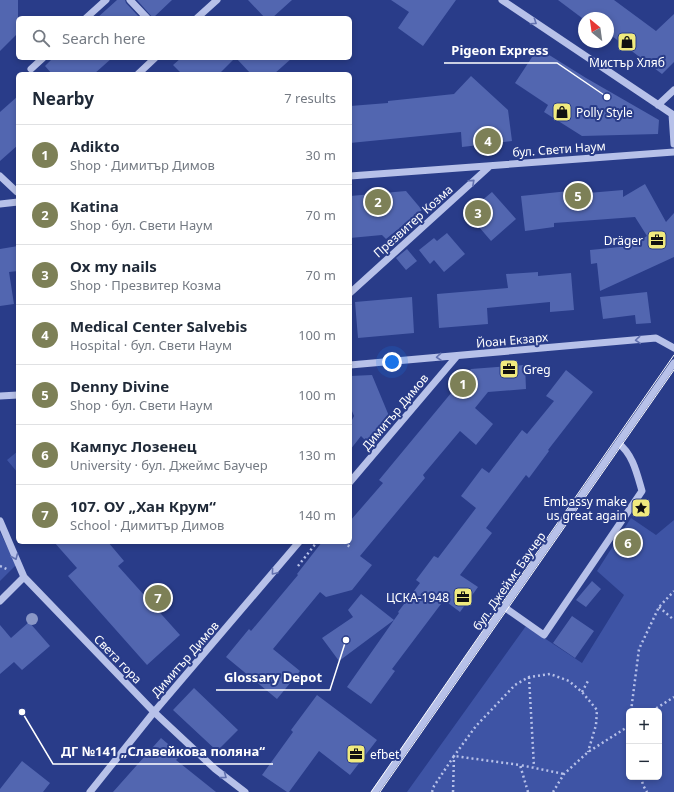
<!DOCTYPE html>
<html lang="en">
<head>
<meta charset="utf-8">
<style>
  body { margin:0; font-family:"Noto Sans",sans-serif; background:#f6f6f7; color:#1f2937 }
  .controls { position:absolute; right:12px; bottom:12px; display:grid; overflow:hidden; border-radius:6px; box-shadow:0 2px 6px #0003 }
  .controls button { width:36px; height:36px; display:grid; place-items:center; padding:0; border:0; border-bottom:1px solid #e0e1e3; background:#fff; color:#1f2937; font:20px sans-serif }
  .compass { position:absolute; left:578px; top:12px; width:36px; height:36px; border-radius:50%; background:#fff; box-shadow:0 2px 6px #0003; rotate:331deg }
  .you { position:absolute; left:392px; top:362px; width:14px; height:14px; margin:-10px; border:3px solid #fff; border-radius:50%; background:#1a73e8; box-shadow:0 0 0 6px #1a73e833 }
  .badge { display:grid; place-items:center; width:26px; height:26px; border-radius:50%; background:#7d8057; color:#fff; font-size:13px; font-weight:700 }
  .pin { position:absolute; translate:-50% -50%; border:2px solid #fff; box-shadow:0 1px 4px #0006 }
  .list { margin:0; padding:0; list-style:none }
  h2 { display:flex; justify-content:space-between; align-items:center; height:52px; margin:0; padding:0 16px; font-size:17px }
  h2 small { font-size:13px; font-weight:400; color:#747a83 }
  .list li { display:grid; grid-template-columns:26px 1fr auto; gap:12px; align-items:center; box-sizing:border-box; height:60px; padding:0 16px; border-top:1px solid #e0e1e3 }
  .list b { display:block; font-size:15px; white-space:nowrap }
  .list p { margin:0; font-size:13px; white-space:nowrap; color:#747a83 }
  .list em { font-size:13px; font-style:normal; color:#747a83 }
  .icon { flex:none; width:22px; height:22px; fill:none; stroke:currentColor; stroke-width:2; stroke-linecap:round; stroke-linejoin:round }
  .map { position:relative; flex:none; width:674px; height:792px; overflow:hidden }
  .search { position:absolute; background:#fff; box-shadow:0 2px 6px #0003; left:16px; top:16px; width:336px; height:44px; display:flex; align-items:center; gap:10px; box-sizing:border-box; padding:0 14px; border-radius:6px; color:#747a83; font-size:15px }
  .panel { position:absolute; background:#fff; box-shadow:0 2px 6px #0003; left:16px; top:72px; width:336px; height:472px; border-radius:6px }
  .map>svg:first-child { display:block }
</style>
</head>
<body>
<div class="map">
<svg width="674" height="792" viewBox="0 0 674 792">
  <rect width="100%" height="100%" fill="#293c89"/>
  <path fill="#3e54a5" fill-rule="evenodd" d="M18,451V473L7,460Z
    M631,518L656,535L674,520V792H407L526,626L582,663L624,595L597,571ZM629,711H659V777H629Z
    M0,532L16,565L0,581Z"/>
  <path fill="#5266b0" d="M0,0H18V33L0,51Z
    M117,0H125L126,3L140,18H97Z
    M137,0H172L153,18Z
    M248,0H292L272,18H265Z
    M391,0H456L423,46L398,28L409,12Z
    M558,0H614L656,31L674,14V62L662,74L608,33V18H582Z
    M538,48L586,78L659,120L658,134L582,136L544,112L548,105L515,83Z
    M53,58H112L94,74H52L45,66Z
    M181,58H235L219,74H182L173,65Z
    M236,58H292L274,74H251Z
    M471,76L508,110L512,141L462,147L461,132L350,143V106L388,103V101L454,94Z
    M18,96V145L0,161V112Z
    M645,184L666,222L674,213V257L600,291L597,263L591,264L590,250L630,246L647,236L635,217L554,223V227L525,231L521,196L588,189V193L623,190V197Z
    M406,191L422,210L386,239L382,235L350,238V196Z
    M492,192L516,219L491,241L467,213Z
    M447,233L465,254L444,272L434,260L430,264L419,250L434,238L437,241Z
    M18,246V271L9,272L14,304L0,306V249Z
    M407,249L417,261L406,270L396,258Z
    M538,272V276L571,273L574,310L550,312V302L487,308L488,324L439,328L437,294L508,288L506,274Z
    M647,292L651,323L636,324L635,315L603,319L600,297Z
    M412,297L414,333L358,338L355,302Z
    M525,365L526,389L488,392L475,408L493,424L476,445L460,431L423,475L425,478L360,556L372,565L352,590L326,597L320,592L273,649L300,671L277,699L226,657L249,629L251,631L298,575L297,574L322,542H350V521L383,483L379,480L471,369Z
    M566,370L593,392L548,450L549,451L529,478L526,475L486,528L492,533L460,575L478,587L460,612L444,600L392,669L395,671L371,704L347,687L394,620L339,661L322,638L353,617L348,610L361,594L394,620L399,613L398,612L420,583L416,580L434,556L438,558L476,508L461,496L482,468L489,473L522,430L527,434L554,401L546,396Z
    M372,375L389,416L366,441L361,436L350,450V424L354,416L350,406V376Z
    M54,542H108L124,561L118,566L180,635L147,665L68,576L77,568Z
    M592,581L601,589L586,607L576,600Z
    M572,616L594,631L575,658L553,643Z
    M29,622L50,646L22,670L14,662L0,674V625L11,638Z
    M194,688L238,730L217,751L173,710Z
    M317,695L377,740L350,775L319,751L289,792H287L262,775L293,732L291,730Z
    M161,738L181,755L176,760L216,792H113Z
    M22,761L50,783L43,792H0V789Z"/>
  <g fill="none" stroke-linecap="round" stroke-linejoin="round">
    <path stroke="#b7c1e9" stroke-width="2.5" stroke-dasharray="2 3" stroke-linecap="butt" d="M344,542L351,548
      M0,566L9,570
      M298,566L317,542
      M659,607L674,620
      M529,677L534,767
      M582,692L588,681
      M631,711L639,649L659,607L674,591
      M652,711L674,697
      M641,777L643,785L647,792
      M432,792L434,786L454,756L520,765
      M453,792L454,756L476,726L515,685L529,677L550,674L569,681L582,692L597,710L596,725L588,752
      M528,792L520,765L564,774
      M553,792L564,774L588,752L629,726"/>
    <path stroke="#b7c1e9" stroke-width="7" d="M130,0L147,18
      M502,0L672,114L674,144
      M86,18L106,0
      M197,18L217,0
      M31,69L43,58
      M138,74L155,58
      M658,105L674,90
      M0,176L17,192
      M350,176L674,152
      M0,204L18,202
      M350,293L490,166
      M350,365L656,338L674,348
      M0,396L18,395
      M350,482L457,356
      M0,521L24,577L154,712L215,769L245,792
      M0,601L24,577
      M504,607L544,635L642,491C637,474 633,454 618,443
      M90,792L154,712L299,542
      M375,792L674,363"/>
    <path stroke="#fff" stroke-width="1" d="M371,792L674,355
      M380,792L674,370"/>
  </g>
  <circle fill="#8a97c6" cx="32" cy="619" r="6"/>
  <defs><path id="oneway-chevron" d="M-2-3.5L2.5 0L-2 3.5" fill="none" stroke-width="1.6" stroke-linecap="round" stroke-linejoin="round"/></defs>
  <g stroke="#6271af">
    <use href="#oneway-chevron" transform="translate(534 22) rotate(34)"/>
    <use href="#oneway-chevron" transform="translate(472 182) rotate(-42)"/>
    <use href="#oneway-chevron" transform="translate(638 340) rotate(175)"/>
    <use href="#oneway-chevron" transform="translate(439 357) rotate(175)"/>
    <use href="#oneway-chevron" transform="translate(15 557) rotate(67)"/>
    <use href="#oneway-chevron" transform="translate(274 572) rotate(130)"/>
    <use href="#oneway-chevron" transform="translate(224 776) rotate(37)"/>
  </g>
  <defs>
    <symbol id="shop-square" viewBox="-11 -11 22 22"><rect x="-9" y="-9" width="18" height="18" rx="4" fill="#f0ea7e" stroke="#293c89"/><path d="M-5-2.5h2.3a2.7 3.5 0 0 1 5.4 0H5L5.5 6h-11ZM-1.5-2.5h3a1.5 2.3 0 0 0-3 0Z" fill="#111"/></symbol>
    <symbol id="office-square" viewBox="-11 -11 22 22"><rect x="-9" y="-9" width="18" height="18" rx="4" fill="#f0ea7e" stroke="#293c89"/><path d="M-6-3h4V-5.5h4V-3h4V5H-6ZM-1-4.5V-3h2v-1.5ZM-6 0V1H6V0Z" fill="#111"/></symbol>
    <symbol id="sight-square" viewBox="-11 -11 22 22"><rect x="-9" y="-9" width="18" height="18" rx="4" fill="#f0ea7e" stroke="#293c89"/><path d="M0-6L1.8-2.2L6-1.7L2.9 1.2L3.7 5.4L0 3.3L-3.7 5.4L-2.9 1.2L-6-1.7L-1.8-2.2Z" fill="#111"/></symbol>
  </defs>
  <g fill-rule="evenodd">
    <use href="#shop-square" x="616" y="31" width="22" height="22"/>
    <use href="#shop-square" x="551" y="101" width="22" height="22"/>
    <use href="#office-square" x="646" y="229" width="22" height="22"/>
    <use href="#office-square" x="498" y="358" width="22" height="22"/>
    <use href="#sight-square" x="630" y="497" width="22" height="22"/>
    <use href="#office-square" x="452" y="586" width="22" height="22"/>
    <use href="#office-square" x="345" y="743" width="22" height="22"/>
  </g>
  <g text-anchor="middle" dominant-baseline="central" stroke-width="4" stroke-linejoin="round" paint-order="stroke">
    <g font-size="12" fill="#fff" stroke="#293c89" text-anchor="start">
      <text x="627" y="62" text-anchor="middle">Мистър Хляб</text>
      <text x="576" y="112">Polly Style</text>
      <text x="643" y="240" text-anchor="end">Dräger</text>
      <text x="523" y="369">Greg</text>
      <text x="627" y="501" text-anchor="end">Embassy make<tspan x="627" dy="14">us great again</tspan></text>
      <text x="449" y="597" text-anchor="end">ЦСКА-1948</text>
      <text x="370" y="754">efbet</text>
    </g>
    <g font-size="12" fill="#fff" stroke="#293c89">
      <text transform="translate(559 149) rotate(-4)">бул. Свети Наум</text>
      <text transform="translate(413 221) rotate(-42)">Презвитер Козма</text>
      <text transform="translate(512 340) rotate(-5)">Йоан Екзарх</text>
      <text transform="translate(395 412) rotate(-50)">Димитър Димов</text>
      <text transform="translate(509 581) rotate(-55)">бул. Джеймс Баучер</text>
      <text transform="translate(118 659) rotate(46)">Света гора</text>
      <text transform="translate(185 659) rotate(-49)">Димитър Димов</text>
    </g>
  </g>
  <path fill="none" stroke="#fff" stroke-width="1.5" d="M607 97L557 63H444M346 640L330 690H216M22 712L53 764H273"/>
  <g fill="#fff" stroke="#293c89" stroke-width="1.5">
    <circle cx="607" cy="97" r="4"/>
    <circle cx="346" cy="640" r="4"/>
    <circle cx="22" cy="712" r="4"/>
  </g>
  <g font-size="13" text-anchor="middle" font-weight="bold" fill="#fff" stroke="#293c89" stroke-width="4" stroke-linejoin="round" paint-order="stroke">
    <text x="500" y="55">Pigeon Express</text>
    <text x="273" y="682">Glossary Depot</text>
    <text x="163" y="756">ДГ №141 „Славейкова поляна“</text>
  </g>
</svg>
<div class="controls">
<button>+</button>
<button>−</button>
</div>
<svg class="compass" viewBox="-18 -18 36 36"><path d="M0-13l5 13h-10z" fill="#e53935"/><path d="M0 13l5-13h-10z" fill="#747a83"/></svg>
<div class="you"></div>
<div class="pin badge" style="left:463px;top:384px">1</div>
<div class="pin badge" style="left:378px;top:202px">2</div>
<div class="pin badge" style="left:478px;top:213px">3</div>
<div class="pin badge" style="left:488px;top:141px">4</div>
<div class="pin badge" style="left:578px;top:196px">5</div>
<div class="pin badge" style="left:628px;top:543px">6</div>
<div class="pin badge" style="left:158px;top:598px">7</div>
<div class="search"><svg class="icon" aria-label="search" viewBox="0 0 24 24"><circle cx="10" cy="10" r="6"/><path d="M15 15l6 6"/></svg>Search here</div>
<section class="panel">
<h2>Nearby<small>7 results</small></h2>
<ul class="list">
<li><span class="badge">1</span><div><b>Adikto</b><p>Shop · Димитър Димов</p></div><em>30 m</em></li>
<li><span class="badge">2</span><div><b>Katina</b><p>Shop · бул. Свети Наум</p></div><em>70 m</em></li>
<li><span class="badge">3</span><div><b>Ox my nails</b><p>Shop · Презвитер Козма</p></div><em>70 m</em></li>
<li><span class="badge">4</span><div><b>Medical Center Salvebis</b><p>Hospital · бул. Свети Наум</p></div><em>100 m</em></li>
<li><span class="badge">5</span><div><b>Denny Divine</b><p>Shop · бул. Свети Наум</p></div><em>100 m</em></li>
<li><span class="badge">6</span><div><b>Кампус Лозенец</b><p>University · бул. Джеймс Баучер</p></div><em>130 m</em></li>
<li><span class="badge">7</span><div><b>107. ОУ „Хан Крум“</b><p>School · Димитър Димов</p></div><em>140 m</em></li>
</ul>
</section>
</div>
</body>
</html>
